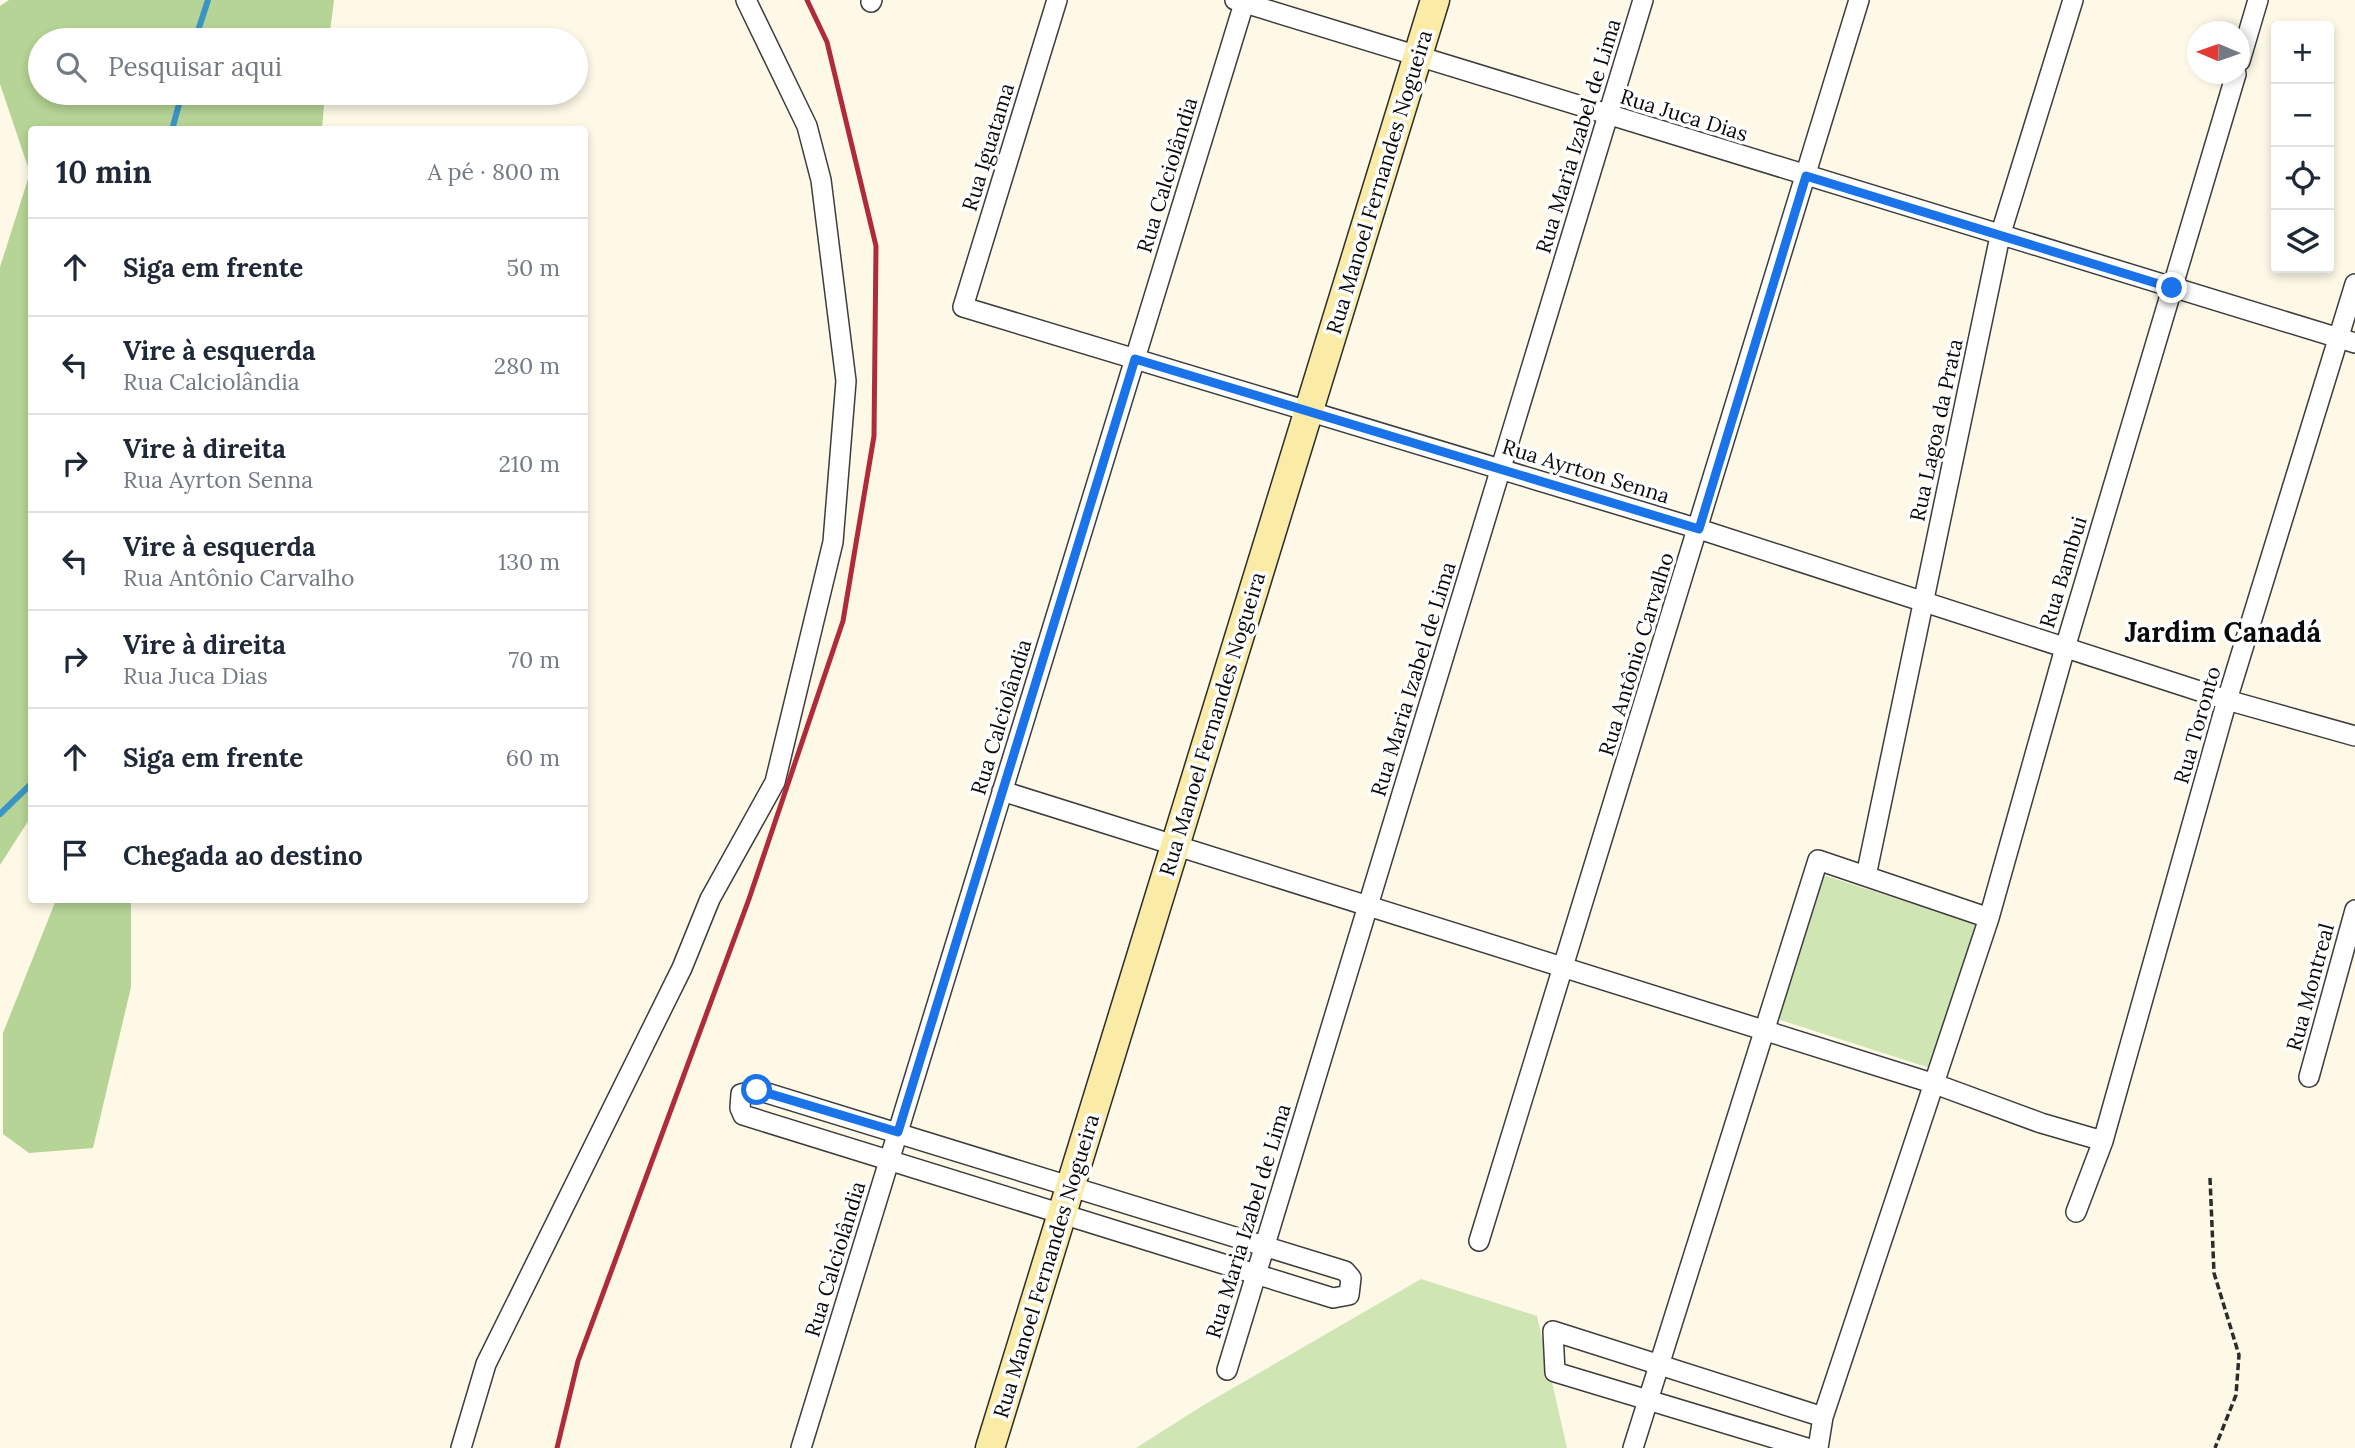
<!DOCTYPE html>
<html lang="pt">
<head>
<meta charset="utf-8">
<style>
  body { margin:0; font-family:Lora,serif; background:#f2f2f3; color:#1f2937 }
  .controls { position:absolute; right:21px; top:21px; display:grid; overflow:hidden; border-radius:7px; box-shadow:0 4px 10px #0003 }
  .controls button { width:63px; height:63px; display:grid; place-items:center; padding:0; border:0; border-bottom:2px solid #e0e1e3; background:#fff; color:#1f2937; font:35px sans-serif }
  .compass { position:absolute; left:2187px; top:21px; width:63px; height:63px; border-radius:50%; background:#fff; box-shadow:0 4px 10px #0003; rotate:272deg }
  .stop { position:absolute; width:21px; height:21px; margin:-16px; border:5px solid #1a73e8; border-radius:50%; background:#fff }
  .stop.end { background:#1a73e8; border-color:#fff; box-shadow:0 2px 7px #0008 }
  .list { margin:0; padding:0; list-style:none }
  h2 { display:flex; justify-content:space-between; align-items:center; height:91px; margin:0; padding:0 28px; font-size:30px }
  h2 small { font-size:23px; font-weight:400; color:#747a83 }
  .list li { display:grid; grid-template-columns:46px 1fr auto; gap:21px; align-items:center; box-sizing:border-box; height:98px; padding:0 28px; border-top:2px solid #e0e1e3 }
  .list b { display:block; font-size:26px; white-space:nowrap }
  .list p { margin:0; font-size:23px; white-space:nowrap; color:#747a83 }
  .list em { font-size:23px; font-style:normal; color:#747a83 }
  .icon { flex:none; width:38px; height:38px; fill:none; stroke:currentColor; stroke-width:2; stroke-linecap:round; stroke-linejoin:round }
  .map { position:relative; flex:none; width:2355px; height:1448px; overflow:hidden }
  .search { position:absolute; background:#fff; box-shadow:0 4px 10px #0003; left:28px; top:28px; width:560px; height:77px; display:flex; align-items:center; gap:18px; box-sizing:border-box; padding:0 24px; border-radius:38px; color:#747a83; font-size:26px }
  .panel { position:absolute; background:#fff; box-shadow:0 4px 10px #0003; left:28px; top:126px; width:560px; height:777px; border-radius:7px }
  .map>svg:first-child { display:block }
</style>
</head>
<body>
<div class="map">
<svg width="2355" height="1448" viewBox="0 0 2355 1448">
  <rect width="100%" height="100%" fill="#fef8e7"/>
  <path fill="#d0e5b4" d="M1823,875L1979,925L1933,1069L1777,1019Z
    M1421,1279L1537,1316L1567,1448H1136L1202,1406Z"/>
  <path fill="#b5d495" d="M9,0H334L329,40H40V93H325L322,129L32,130V815L0,865V267L30,173L0,84V6Z
    M56,900H131V987L93,1148L29,1153L3,1134V1033Z"/>
  <g fill="none" stroke-linecap="round" stroke-linejoin="round">
    <path stroke="#3b95c4" stroke-width="6" d="M195,40L208,0
      M172,130L182,93
      M0,814L32,783"/>
    <defs>
      <path id="street" d="M1057,0L963,307L1699,529L2227,700L2355,736
        M1235,0L2355,343
        M871,2L872,0
        M2240,61L2258,0
        M1002,791L1935,1084L2041,1123L2103,1141L2076,1212
        M1866,876L2000,236L2073,0
        M2309,1077L2355,910
        M757,1090L1345,1271L1351,1278L1349,1295L1333,1298L743,1115L740,1108L741,1094Z
        M2103,1141L2227,700L2355,284
        M1479,1241L1859,0
        M1227,1370L1643,0
        M461,1448L486,1364L682,968L710,899L775,782L833,542L846,381L821,180L807,126L746,0
        M801,1448L1245,0
        M1633,1448L1818,860L1989,918
        M1807,1448L1555,1372L1553,1331L1823,1417
        M1818,1448L1823,1417L1989,918L2065,648L2236,74"/>
      <path id="secondary" d="M990,1448L1435,0"/>
    </defs>
    <use href="#street" stroke="#3d3d3d" stroke-width="22"/>
    <use href="#secondary" stroke="#2c2c2c" stroke-width="31"/>
    <path stroke="#2c2c2c" stroke-width="3.5" stroke-dasharray="7 3.5" stroke-linecap="butt" d="M2210,1178L2214,1273L2239,1355L2236,1395L2215,1448"/>
    <use href="#street" stroke="#fff" stroke-width="19"/>
    <use href="#secondary" stroke="#faeca6" stroke-width="28"/>
    <path stroke="#b02b39" stroke-width="5" d="M557,1448L578,1361L749,899L843,621L874,436L876,246L827,42L807,0"/>
  </g>
  <g fill="none" stroke-linecap="round" stroke-linejoin="round">
    <path stroke="#1a73e8" stroke-width="9" d="M757,1090L898,1132L1135,359L1699,529L1806,176L2172,288"/>
  </g>
  <g text-anchor="middle" dominant-baseline="central" stroke-width="7" stroke-linejoin="round" paint-order="stroke">
    <g font-size="21" fill="#0a0a0a" stroke="#fff">
      <text transform="translate(1684 115) rotate(17)">Rua Juca Dias</text>
      <text transform="translate(1578 136) rotate(-73)">Rua Maria Izabel de Lima</text>
      <text transform="translate(988 147) rotate(-73)">Rua Iguatama</text>
      <text transform="translate(1167 175) rotate(-73)">Rua Calciolândia</text>
      <text transform="translate(1379 182) rotate(-73)">Rua Manoel Fernandes Nogueira</text>
      <text transform="translate(1936 430) rotate(-78)">Rua Lagoa da Prata</text>
      <text transform="translate(1586 471) rotate(17)">Rua Ayrton Senna</text>
      <text transform="translate(2063 572) rotate(-73)">Rua Bambui</text>
      <text transform="translate(1636 654) rotate(-73)">Rua Antônio Carvalho</text>
      <text transform="translate(1413 679) rotate(-73)">Rua Maria Izabel de Lima</text>
      <text transform="translate(1001 717) rotate(-73)">Rua Calciolândia</text>
      <text transform="translate(1212 724) rotate(-73)">Rua Manoel Fernandes Nogueira</text>
      <text transform="translate(2197 725) rotate(-74)">Rua Toronto</text>
      <text transform="translate(2310 987) rotate(-75)">Rua Montreal</text>
      <text transform="translate(1248 1221) rotate(-73)">Rua Maria Izabel de Lima</text>
      <text transform="translate(835 1259) rotate(-73)">Rua Calciolândia</text>
      <text transform="translate(1046 1266) rotate(-73)">Rua Manoel Fernandes Nogueira</text>
    </g>
    <g font-size="28" font-weight="bold" fill="#0a0a0a" stroke="#fff">
      <text x="2223" y="632">Jardim Canadá</text>
    </g>
  </g>
</svg>
<div class="controls">
<button>+</button>
<button>−</button>
<button><svg class="icon" aria-label="locate" viewBox="0 0 24 24"><circle cx="12" cy="12" r="6"/><path d="M12 2v4M12 18v4M2 12h4M18 12h4"/></svg></button>
<button><svg class="icon" aria-label="layers" viewBox="0 0 24 24"><path d="M12 4l9 5-9 5-9-5zM3 14l9 5 9-5"/></svg></button>
</div>
<svg class="compass" viewBox="-18 -18 36 36"><path d="M0-13l5 13h-10z" fill="#e53935"/><path d="M0 13l5-13h-10z" fill="#747a83"/></svg>
<div class="stop" style="left:757px;top:1090px"></div>
<div class="stop end" style="left:2172px;top:288px"></div>
<div class="search"><svg class="icon" aria-label="search" viewBox="0 0 24 24"><circle cx="10" cy="10" r="6"/><path d="M15 15l6 6"/></svg>Pesquisar aqui</div>
<section class="panel">
<h2>10 min<small>A pé · 800 m</small></h2>
<ul class="list">
<li><svg class="icon" aria-label="ahead" viewBox="0 0 24 24"><path d="M12 20V5M6 11l6-6 6 6"/></svg><div><b>Siga em frente</b></div><em>50 m</em></li>
<li><svg class="icon" aria-label="left" viewBox="0 0 24 24"><path d="M17 20v-9H6M10 6l-5 5 5 5"/></svg><div><b>Vire à esquerda</b><p>Rua Calciolândia</p></div><em>280 m</em></li>
<li><svg class="icon" aria-label="right" viewBox="0 0 24 24"><path d="M7 20v-9h11M14 6l5 5-5 5"/></svg><div><b>Vire à direita</b><p>Rua Ayrton Senna</p></div><em>210 m</em></li>
<li><svg class="icon" aria-label="left" viewBox="0 0 24 24"><path d="M17 20v-9H6M10 6l-5 5 5 5"/></svg><div><b>Vire à esquerda</b><p>Rua Antônio Carvalho</p></div><em>130 m</em></li>
<li><svg class="icon" aria-label="right" viewBox="0 0 24 24"><path d="M7 20v-9h11M14 6l5 5-5 5"/></svg><div><b>Vire à direita</b><p>Rua Juca Dias</p></div><em>70 m</em></li>
<li><svg class="icon" aria-label="ahead" viewBox="0 0 24 24"><path d="M12 20V5M6 11l6-6 6 6"/></svg><div><b>Siga em frente</b></div><em>60 m</em></li>
<li><svg class="icon" aria-label="arrive" viewBox="0 0 24 24"><path d="M6 21V4h12l-3 4 3 4H6"/></svg><div><b>Chegada ao destino</b></div></li>
</ul>
</section>
</div>
</body>
</html>
